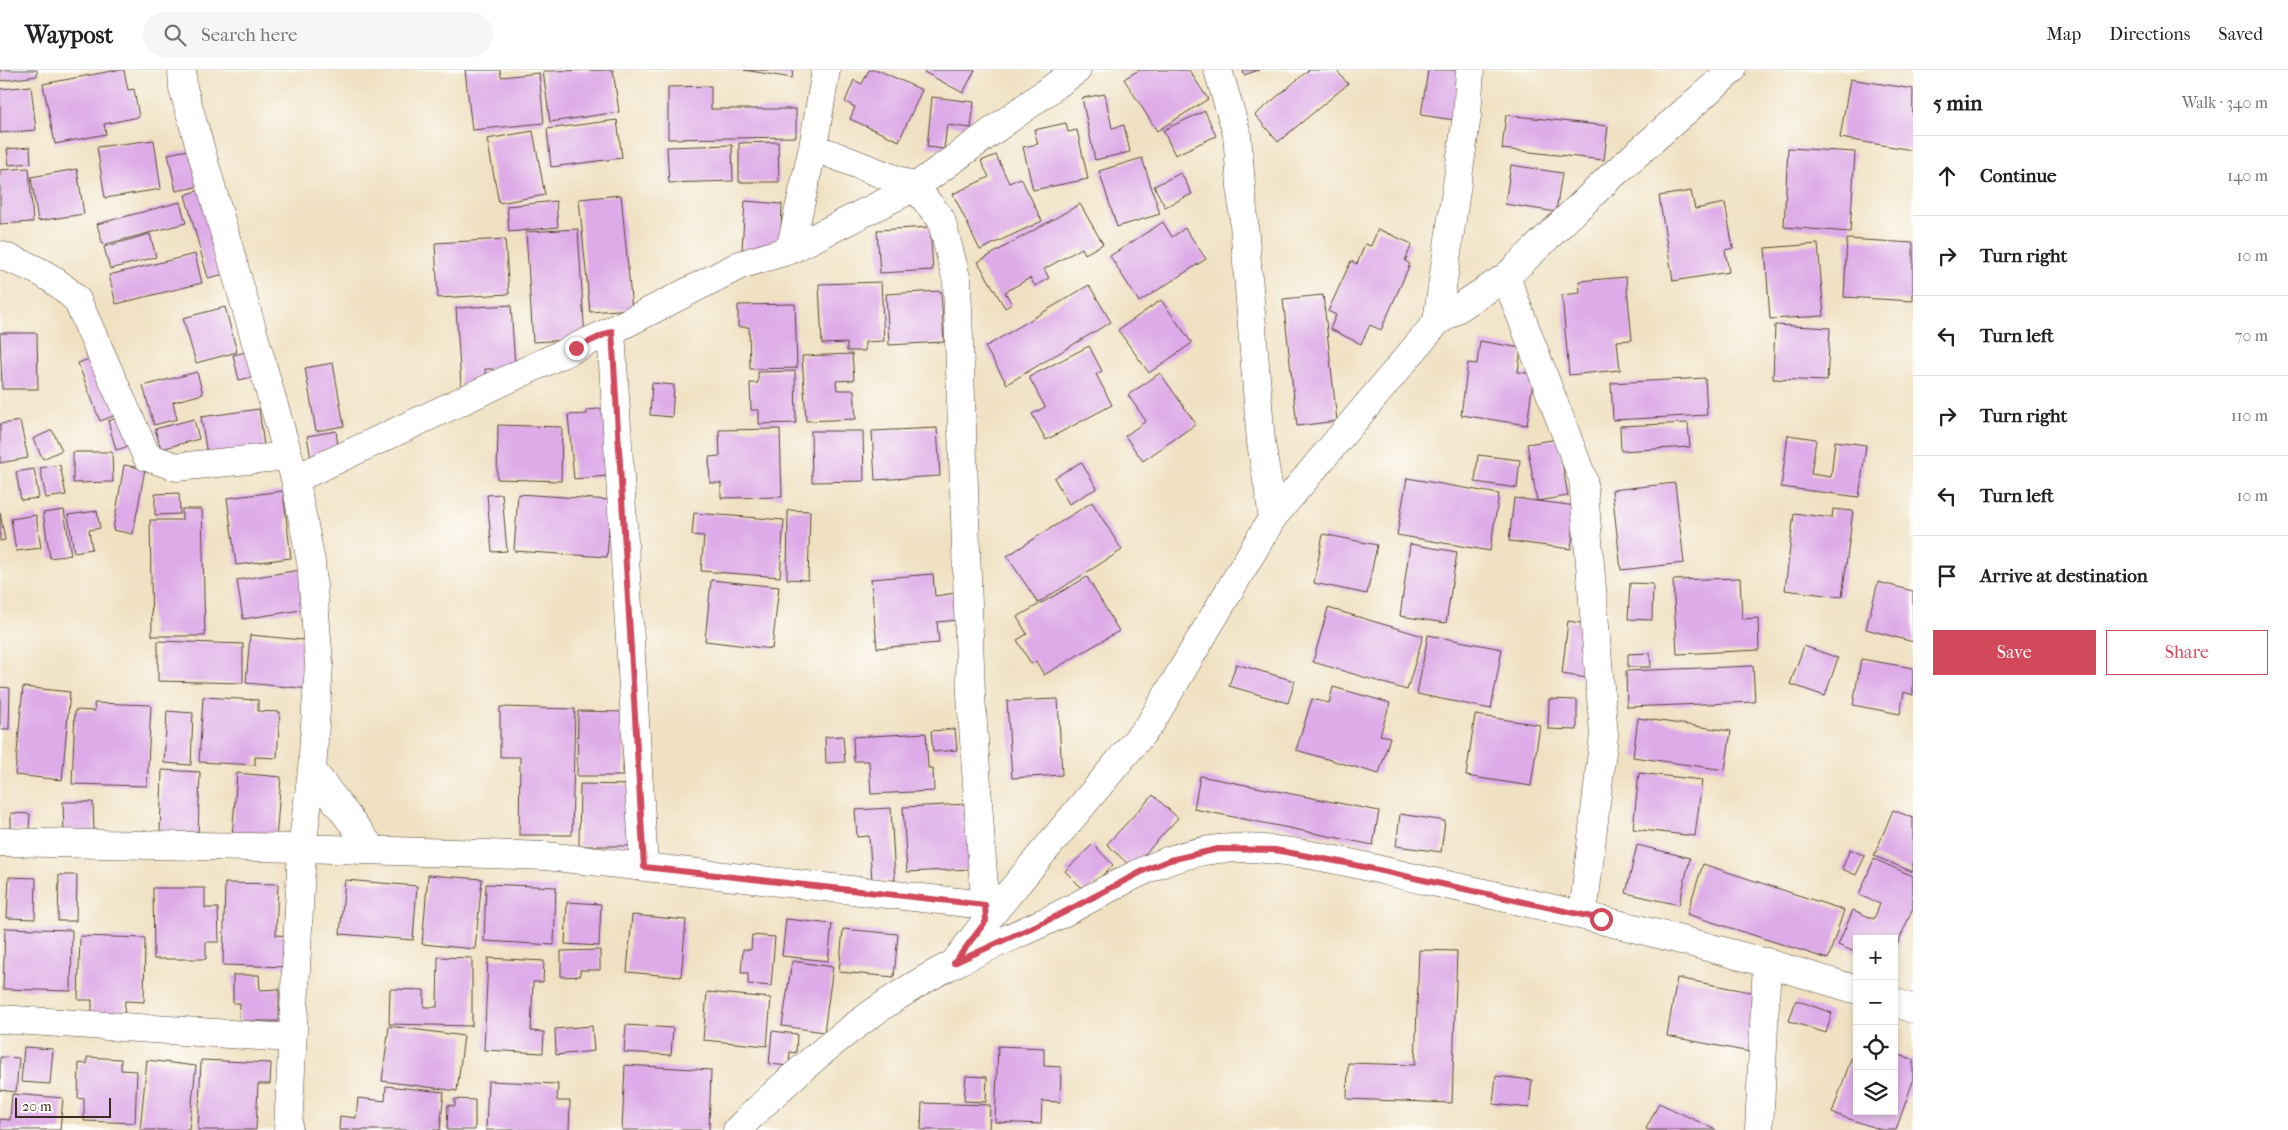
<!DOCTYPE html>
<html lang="en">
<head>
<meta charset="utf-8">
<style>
  body { margin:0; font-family:"IM FELL French Canon",serif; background:#f6f6f6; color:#202124 }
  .controls { position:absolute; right:15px; bottom:15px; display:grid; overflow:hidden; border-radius:0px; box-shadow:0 2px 8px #0003 }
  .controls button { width:45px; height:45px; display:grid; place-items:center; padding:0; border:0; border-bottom:1px solid #e0e0e0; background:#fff; color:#202124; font:25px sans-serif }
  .scale { position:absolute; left:15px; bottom:12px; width:96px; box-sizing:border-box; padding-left:5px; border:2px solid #3b2a1e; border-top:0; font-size:14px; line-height:18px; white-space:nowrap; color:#3b2a1e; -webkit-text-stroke:4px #fdfcf7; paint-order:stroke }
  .stop { position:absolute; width:15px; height:15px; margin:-11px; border:4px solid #d1495b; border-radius:50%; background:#fff }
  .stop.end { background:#d1495b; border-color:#fff; box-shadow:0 1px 5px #0008 }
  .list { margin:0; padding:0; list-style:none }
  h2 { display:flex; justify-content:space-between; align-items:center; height:65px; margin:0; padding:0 20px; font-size:21px }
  h2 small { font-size:16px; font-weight:400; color:#757577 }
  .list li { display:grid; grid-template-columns:32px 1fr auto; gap:15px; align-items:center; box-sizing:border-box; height:80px; padding:0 20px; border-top:1px solid #e0e0e0 }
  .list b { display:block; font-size:19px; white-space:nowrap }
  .list em { font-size:16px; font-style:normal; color:#757577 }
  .actions { display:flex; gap:10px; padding:15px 20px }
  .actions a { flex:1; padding:11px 0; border:1px solid #d1495b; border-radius:0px; text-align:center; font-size:18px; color:#d1495b }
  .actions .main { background:#d1495b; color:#fff }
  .icon { flex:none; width:28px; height:28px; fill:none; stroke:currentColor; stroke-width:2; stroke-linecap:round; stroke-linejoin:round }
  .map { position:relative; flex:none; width:1913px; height:1060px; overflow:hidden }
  header { display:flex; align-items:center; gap:30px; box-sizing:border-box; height:70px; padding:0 25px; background:#fff; border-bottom:1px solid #e0e0e0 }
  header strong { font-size:24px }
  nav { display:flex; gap:28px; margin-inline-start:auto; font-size:18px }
  .search { width:350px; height:45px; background:#f6f6f6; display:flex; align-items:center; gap:12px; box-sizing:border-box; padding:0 18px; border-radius:28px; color:#757577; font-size:19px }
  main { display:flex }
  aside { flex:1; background:#fff }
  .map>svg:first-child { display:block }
</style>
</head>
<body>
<header>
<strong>Waypost</strong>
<div class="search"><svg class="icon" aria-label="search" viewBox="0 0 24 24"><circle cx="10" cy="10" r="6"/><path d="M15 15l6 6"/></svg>Search here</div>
<nav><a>Map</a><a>Directions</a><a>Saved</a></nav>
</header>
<main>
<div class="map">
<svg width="1913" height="1060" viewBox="0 0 1913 1060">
  <rect width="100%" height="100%" fill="#fdfcf7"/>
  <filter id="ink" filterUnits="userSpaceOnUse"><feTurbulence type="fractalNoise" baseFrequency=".02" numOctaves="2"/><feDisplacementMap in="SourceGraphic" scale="10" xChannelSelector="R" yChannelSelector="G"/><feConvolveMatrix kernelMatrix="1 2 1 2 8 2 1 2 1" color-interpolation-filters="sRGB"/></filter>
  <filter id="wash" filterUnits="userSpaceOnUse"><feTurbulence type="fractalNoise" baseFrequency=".0096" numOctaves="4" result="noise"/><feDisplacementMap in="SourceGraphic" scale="20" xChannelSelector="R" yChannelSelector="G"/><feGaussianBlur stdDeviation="1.12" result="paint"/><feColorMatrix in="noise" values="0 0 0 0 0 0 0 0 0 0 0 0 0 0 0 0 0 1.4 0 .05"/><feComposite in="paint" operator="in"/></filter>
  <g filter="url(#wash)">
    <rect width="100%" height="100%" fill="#f0e1c3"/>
    <g id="blocks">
      <path fill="#deaae8" d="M0,0H37V6L0,11Z
        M117,0H124L128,20L134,19L139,47L104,54L106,64L55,74L43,14Z
        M465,0H500L501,7L539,3L544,53L472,60Z
        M613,0L619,42L550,52L543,1Z
        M744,0H793L792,8Z
        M869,0H878L922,20L899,71L850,49L855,37L845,32L854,10L862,14Z
        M925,0H975L963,23L924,2Z
        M1139,0H1189L1208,29L1157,61L1124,9Z
        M1243,0H1259L1244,5Z
        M1309,0H1336L1348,14L1278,72L1255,45Z
        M1428,0H1461L1454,50L1421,45Z
        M1850,9L1913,19L1912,80L1840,68Z
        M31,16L36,60L0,63V19Z
        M711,16V39H796V67L668,69V17Z
        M1105,24L1112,58L1124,55L1130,82L1095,90L1082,28Z
        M932,27L974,32L971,58L947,55L944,79L927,77Z
        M1205,41L1216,66L1175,85L1163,60Z
        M1506,45L1608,56L1604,90L1502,79Z
        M617,50L622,88L551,97L547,59Z
        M1066,53L1068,62L1077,60L1088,109L1033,120L1023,77L1038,74L1034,60Z
        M533,61L545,125L499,133L487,69Z
        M154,70L161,119L105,128L97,77Z
        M778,72L779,112H739V73Z
        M732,75L733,111L669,113L667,77Z
        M30,77L31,93L9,95L7,79Z
        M198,78L206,115L176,121L168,84Z
        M1788,78L1855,82L1850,162L1784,157Z
        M996,85L1009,113L1021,108L1042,151L980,180L953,124L989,107L981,91Z
        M1142,88L1160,144L1117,157L1099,101Z
        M1511,95L1562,103L1556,142L1505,134Z
        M29,98L33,152L0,154V100Z
        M77,99L84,144L38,151L31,107Z
        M1181,103L1192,124L1165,137L1154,116Z
        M206,118L229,203L208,208L185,125Z
        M1691,121L1695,139L1725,133L1733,178L1725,180L1729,202L1673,211L1659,126Z
        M621,125L632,239L590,242L579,129Z
        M556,131L558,157L509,162L507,136Z
        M745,131L782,134L780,181L742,179Z
        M180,132L186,153L103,175L97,154Z
        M1080,134L1103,174L1085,184L1082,178L1044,199L1049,208L1035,216L1030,208L1005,222L1012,234L1005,238L978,192Z
        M1163,152L1172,167L1185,158L1206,189L1139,232L1110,186Z
        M930,157L933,200L880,203L877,160Z
        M578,159L585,269L533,272L526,162Z
        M1378,159L1412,174L1405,191L1410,194L1381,260L1370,255L1361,274L1330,259L1336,245L1328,241L1351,191L1357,194L1365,174L1371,176Z
        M150,164L156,187L110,199L104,177Z
        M505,169L509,224L438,228L435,173Z
        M1847,169L1913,173V231L1844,227Z
        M1818,174L1824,246L1770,249L1765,178Z
        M195,184L202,213L116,234L109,205Z
        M1626,207L1632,270L1617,271L1620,300L1569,305L1562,225L1580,223L1579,211Z
        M881,212L884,271L865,272V281H847V273L822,274L819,214Z
        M1089,215L1111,252L1007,314L985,277Z
        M941,221L944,272L889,275L886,224Z
        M1323,225L1337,351L1297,356L1283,229Z
        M1161,230L1192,273L1149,303L1118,260Z
        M795,234L797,298L750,299L749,257H738V235Z
        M511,235L515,297L493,309V299H485L486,313L461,315L456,238Z
        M225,237L237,282L196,293L183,248Z
        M1775,255L1830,258L1827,311L1773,309Z
        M0,263H37L38,319H2Z
        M1480,271L1521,278L1518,302L1534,304L1527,355L1461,345L1468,293L1477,294Z
        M1089,276L1102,301L1096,304L1112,335L1046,370L1032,344L1045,337L1029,307Z
        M255,280L261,305L239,310L233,285Z
        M852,284L854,310L836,311L837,320H854L856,349L806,351L802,286Z
        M100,285L122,343L100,351L78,293Z
        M333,293L344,356L316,361L305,298Z
        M795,301L796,353L759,354V340H751L750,313H758V302Z
        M197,302L203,324L173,332L177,349L154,355L143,316Z
        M1160,303L1196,354L1143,391L1125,366L1146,351L1128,325Z
        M1705,308L1707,345L1613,350L1611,313Z
        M652,313L674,315L672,347L650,345Z
        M611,338L618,405L574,409L568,345L587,344V340Z
        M259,339L265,383L208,391L201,347Z
        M128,345L136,374L116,380L108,351Z
        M194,349L199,369L161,379L155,359Z
        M20,351L28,388L0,393V354Z
        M1688,353L1690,377L1621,381L1620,356Z
        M498,355L562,357L561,411L497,409Z
        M937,358L940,406L875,410L872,361Z
        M780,359L782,427L721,428V413H710L709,387L720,386L719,360Z
        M52,360L62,380L43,389L33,369Z
        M336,361L339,384L311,389L307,366Z
        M811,361H863L864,411L812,412Z
        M1788,365L1816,369L1811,404L1831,407L1835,371L1866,375L1859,427L1781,417Z
        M1558,369L1568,426L1537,431L1527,374Z
        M73,382H112L113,412L73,413Z
        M1478,385L1520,390L1517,418L1475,412Z
        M1081,392L1097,418L1069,434L1054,408Z
        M60,395L66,425L46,428L40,398Z
        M124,395L145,399L133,464L113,460Z
        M34,399L39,428L21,430L16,402Z
        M1407,408L1499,424L1490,481L1397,465Z
        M1675,413L1684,493L1621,500L1612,420Z
        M283,421L291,488L236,495L227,428Z
        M179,423L180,444L155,445V424Z
        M502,424L507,481L492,482L487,425Z
        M518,424L611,430L607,487L514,481Z
        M1514,428L1576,436L1571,479L1509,471Z
        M1092,432L1122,480L1038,533L1007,486Z
        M182,439H202L205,566H152L150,450H182Z
        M1833,439L1853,441L1842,527L1785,520L1794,443L1832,448Z
        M64,440L71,485L50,488L43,443Z
        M788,440L810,441L808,510L787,509Z
        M97,441L100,458L89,460L92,479L74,482L68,445Z
        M0,443L5,470L0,471Z
        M694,443L784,450L780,507L701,501L704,466L692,465Z
        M36,445L41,478L16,481L11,449Z
        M1323,464L1377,475L1367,524L1314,513Z
        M1410,474L1457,482L1446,553L1400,546Z
        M300,500L307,539L243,549L237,510Z
        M933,504L935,526L956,523L958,550L937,552L939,573L877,578L871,509Z
        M1087,507L1119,561L1044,605L1036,591L1031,594L1017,570L1027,564L1017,547Z
        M1740,508L1742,549L1758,548L1759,580L1677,584L1673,510Z
        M711,510L779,517L772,579L705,571Z
        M1878,512L1913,521V572L1866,559Z
        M1630,513L1653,514L1652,550L1628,549Z
        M1328,538L1423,566L1407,620L1313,592Z
        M1568,551L1586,554L1587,608L1562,604Z
        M250,565L314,571L310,619L246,613Z
        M1428,565L1502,579L1491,639L1417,624Z
        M158,571L243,574V613L158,611Z
        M1804,576L1838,588L1825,626L1790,614Z
        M1650,583L1651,597H1628V584Z
        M1861,589L1913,598V625L1904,622L1900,644L1853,635Z
        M1236,594L1295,611L1288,633L1229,616Z
        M1753,596L1755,632L1627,637L1626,601Z
        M0,617L10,618L9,659H0Z
        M23,617L70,622L62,710L15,705Z
        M1333,617L1390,633L1380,665L1390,667L1379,704L1296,680L1312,629L1329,633Z
        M203,627L258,630V641L280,642L277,688L255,687V695L199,692Z
        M1058,629L1062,705L1012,708L1007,631Z
        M1549,629L1577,630V660L1548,659Z
        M94,633L151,635L147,716L72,714L75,640L95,641Z
        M500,637L575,639L572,765H519L520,687H500Z
        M167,641L193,643L191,695L164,693Z
        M578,641L624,642L623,706H577Z
        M1475,645L1540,655L1531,716L1466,706Z
        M1638,648L1731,661L1725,700L1633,687Z
        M955,659L957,680L933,682L931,661Z
        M926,663L928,698H933L934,721L871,724L869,691H854L853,667Z
        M843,666L845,692L826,693L825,667Z
        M162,700L200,702L198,765L160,763Z
        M237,703L281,707L276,770L232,767Z
        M1639,703L1702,710L1695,766L1633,759Z
        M1200,706L1379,741L1373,775L1194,739Z
        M580,714L630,715L629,776H579Z
        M1153,725L1178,748L1132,798L1107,774Z
        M63,732H93L94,763L64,764Z
        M969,734L972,799L907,802L903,737Z
        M891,738L895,810L872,811L869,766L857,767L855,740Z
        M1893,740L1913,748V802L1874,786Z
        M11,743L30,744L29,760H11Z
        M1400,744L1445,751L1441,782L1396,776Z
        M1093,774L1113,795L1086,822L1065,801Z
        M1637,775L1690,788L1679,835L1626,823Z
        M1850,779L1865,786L1856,805L1842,799Z
        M1874,789L1913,806V838L1894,882V869H1857V883L1838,875L1853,840L1874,849L1880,834L1859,825Z
        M1703,794L1844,840L1828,889L1687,844Z
        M59,805H77L76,851H58Z
        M428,805L482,809L475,879L422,874Z
        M9,807L36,808L35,849L7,848Z
        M345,810L417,816L413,870L340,864Z
        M225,813L278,814L276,865L292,866L291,897L223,895Z
        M486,814L556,817L554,875L484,871Z
        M153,818H205V838H218L219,872H206V889H154Z
        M567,832L601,834L599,876L565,874Z
        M632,845L686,850L681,907L627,902Z
        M786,849L832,854L828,891L782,886Z
        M5,858L72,860L71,921L3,919Z
        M843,859L898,864L894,907L839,902Z
        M752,865L775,867L771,916L748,914V903H741L743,879L751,880Z
        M80,866L145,868L144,932L125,931L124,946L92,945V930H78Z
        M600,880V900H580V906L561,907V881Z
        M1419,880L1457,881L1452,1033L1347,1029L1348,993L1415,995Z
        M438,887L472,888V956L389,954L390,919L424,920V937H437Z
        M488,888L544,891L543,912H533L531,961L544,962L543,983L484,980Z
        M792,891L833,897L824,962L782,956Z
        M233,905H259L260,920L279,919V951H239L240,933H233Z
        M1677,908L1761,924L1750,982L1667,966Z
        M707,922L771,928L767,976L703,970Z
        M1796,930L1832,943L1826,963L1789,951Z
        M626,955L673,958L671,985L624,982Z
        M389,956L464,966L457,1021L382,1011Z
        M592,956L594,981L556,985L555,959Z
        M772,961L797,964L796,983L790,982L789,996L769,994Z
        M1856,975L1857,1041H1894V983L1913,990V1011L1896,1060H1882L1832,1043Z
        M998,976L1044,978V996L1061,997L1060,1032L1042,1031L1041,1054L995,1052Z
        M24,977L53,979L50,1014L21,1012Z
        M0,987L19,988L16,1022L0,1020Z
        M87,987L121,989V1000L137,1001L135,1053L84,1051V1029L78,1028L79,993L87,994Z
        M147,990L196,996L189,1060H140Z
        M201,990L271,993L270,1014H258L256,1060H198Z
        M625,995L711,1000L709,1060H622Z
        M966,1006L987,1007L986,1032L964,1031Z
        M1496,1006L1532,1010L1529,1038L1493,1034Z
        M488,1011L558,1014L557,1031H570L569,1060H486Z
        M386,1016L444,1022L440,1060H339L340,1046L356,1048L358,1028L385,1031Z
        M12,1024L63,1028L60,1060H0V1049L10,1050Z
        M455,1029L475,1030V1060H447L448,1035L455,1036Z
        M922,1033L990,1035L989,1060H921Z
        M1659,1033L1716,1060H1648L1646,1059Z"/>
    </g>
  </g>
  <g filter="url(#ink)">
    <use href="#blocks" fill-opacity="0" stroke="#564537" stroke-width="1"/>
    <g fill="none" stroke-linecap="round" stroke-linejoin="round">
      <defs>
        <path id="minor" d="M182,0L183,18L295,409L311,492L319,594L312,700L302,778L288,1060
          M1218,0L1237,64L1261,372L1273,447
          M813,77L915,117L941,149L957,211L971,625L986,851
          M790,180L813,77L826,0
          M0,185C34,198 51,204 77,230L147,387L177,397L288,386
          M1506,207L1583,409L1604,665L1583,844
          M1437,252L1467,45L1470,0
          M611,261L644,797
          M295,409L611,261L740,195L790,180L915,117L1077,0
          M312,700L373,780
          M0,772L302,778L546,786L985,835
          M955,892L986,851L1150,654L1273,447L1437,252L1506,207L1607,110L1732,0
          M1894,932L1913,939
          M0,949L291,968
          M737,1060C801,995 874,934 955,893C988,876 1022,863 1055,847C1108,821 1158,785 1218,779C1282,773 1361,796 1424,810C1570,841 1714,875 1857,920
          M1759,1060L1767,892"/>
      </defs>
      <use href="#minor" stroke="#564537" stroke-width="29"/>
      <use href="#minor" stroke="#fff" stroke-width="28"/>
    </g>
  </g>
  <g fill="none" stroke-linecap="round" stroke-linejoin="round" filter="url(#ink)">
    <path stroke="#d1495b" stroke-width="6" d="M576,278L612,261L644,797L985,835L986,851L954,893L1057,846L1145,800L1170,790L1218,779L1275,780L1346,793L1601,849"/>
  </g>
</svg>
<div class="controls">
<button>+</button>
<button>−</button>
<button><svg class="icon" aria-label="locate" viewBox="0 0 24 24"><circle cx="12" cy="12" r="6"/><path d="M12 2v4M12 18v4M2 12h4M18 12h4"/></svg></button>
<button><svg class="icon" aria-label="layers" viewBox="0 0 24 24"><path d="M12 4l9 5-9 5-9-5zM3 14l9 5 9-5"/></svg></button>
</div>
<div class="scale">20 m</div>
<div class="stop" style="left:1601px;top:849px"></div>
<div class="stop end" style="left:576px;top:278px"></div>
</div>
<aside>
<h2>5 min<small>Walk · 340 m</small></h2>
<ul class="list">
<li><svg class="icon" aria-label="ahead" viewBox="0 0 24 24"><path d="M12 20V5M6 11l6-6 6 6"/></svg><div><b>Continue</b></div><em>140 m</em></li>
<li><svg class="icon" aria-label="right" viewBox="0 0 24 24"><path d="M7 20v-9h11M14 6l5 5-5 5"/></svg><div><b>Turn right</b></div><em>10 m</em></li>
<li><svg class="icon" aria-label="left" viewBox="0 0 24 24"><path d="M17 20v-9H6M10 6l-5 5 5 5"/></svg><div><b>Turn left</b></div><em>70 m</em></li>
<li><svg class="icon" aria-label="right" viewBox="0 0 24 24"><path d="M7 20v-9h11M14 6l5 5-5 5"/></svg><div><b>Turn right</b></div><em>110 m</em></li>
<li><svg class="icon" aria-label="left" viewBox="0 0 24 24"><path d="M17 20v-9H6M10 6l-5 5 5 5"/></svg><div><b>Turn left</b></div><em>10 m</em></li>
<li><svg class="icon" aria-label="arrive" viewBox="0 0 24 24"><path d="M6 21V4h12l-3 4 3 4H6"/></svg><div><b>Arrive at destination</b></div></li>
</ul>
<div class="actions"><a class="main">Save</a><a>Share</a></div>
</aside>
</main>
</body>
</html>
